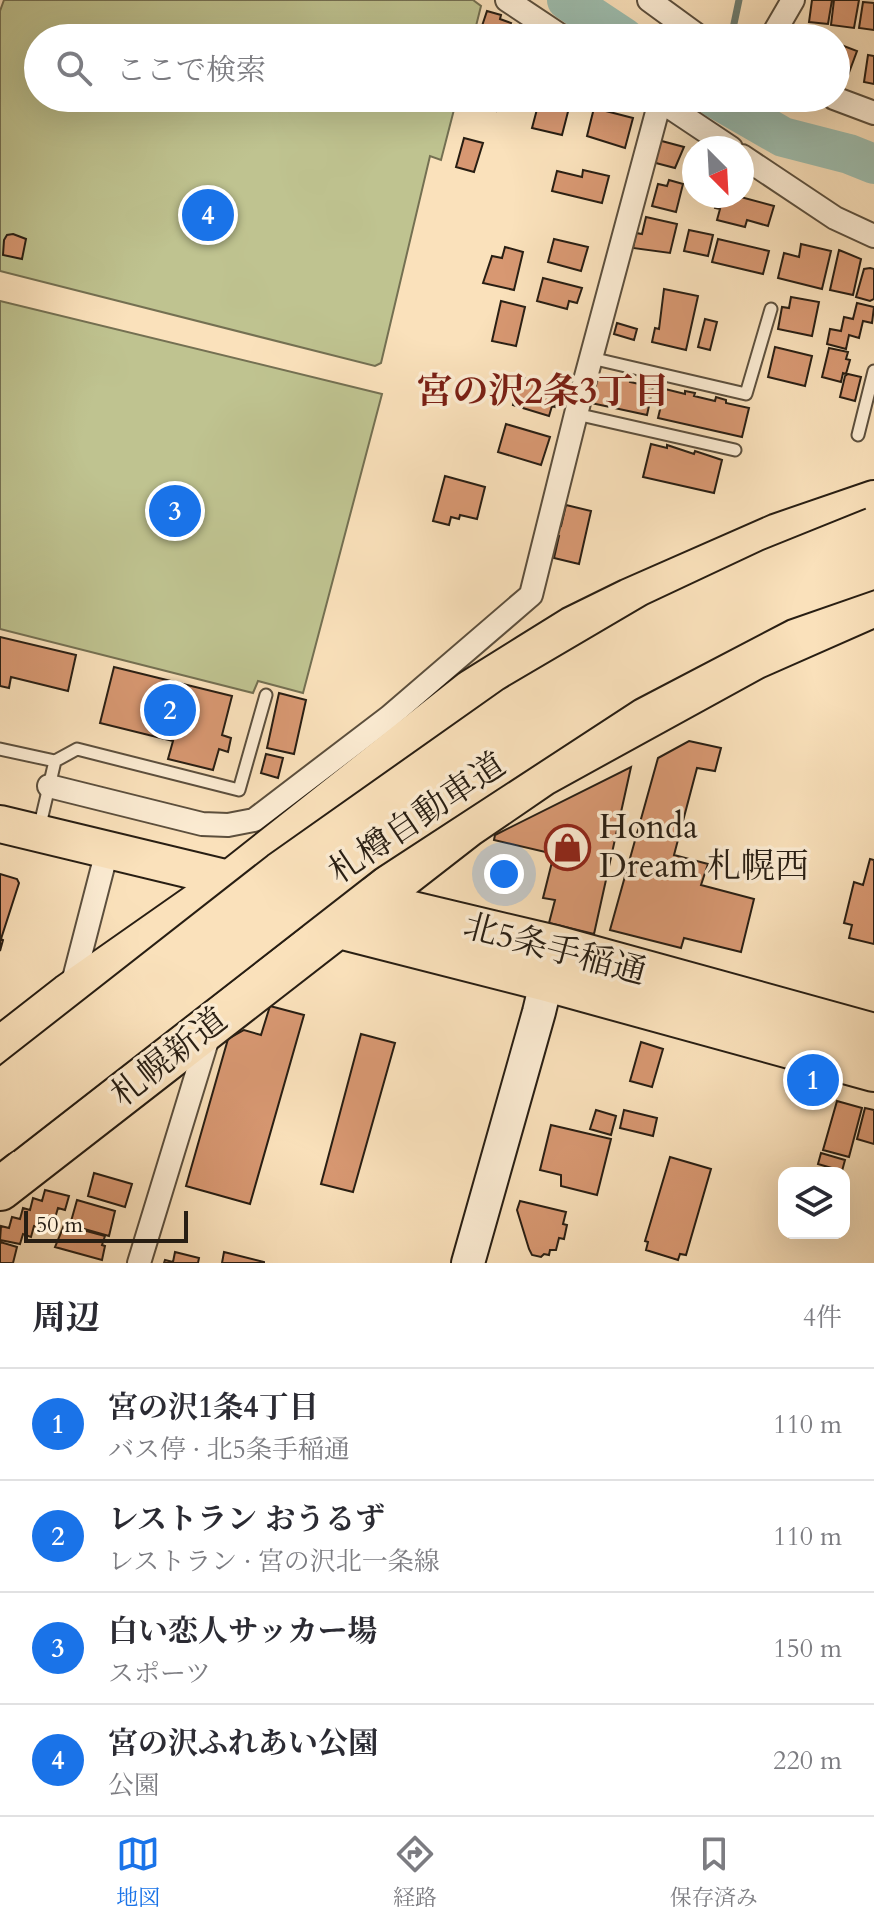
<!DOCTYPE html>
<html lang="ja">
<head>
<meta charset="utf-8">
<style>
  body { margin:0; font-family:Cardo,"Noto Serif JP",serif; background:#f2f2f3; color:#2b2b33 }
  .controls { position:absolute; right:24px; bottom:24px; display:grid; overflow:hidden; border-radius:16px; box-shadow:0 8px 32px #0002 }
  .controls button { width:72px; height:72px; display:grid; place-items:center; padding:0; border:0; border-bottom:2px solid #e1e1e2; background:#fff; color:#2b2b33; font:40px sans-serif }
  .compass { position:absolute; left:682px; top:136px; width:72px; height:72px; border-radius:50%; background:#fff; box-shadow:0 8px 32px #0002; rotate:156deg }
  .scale { position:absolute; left:24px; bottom:20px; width:164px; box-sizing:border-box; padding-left:8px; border:4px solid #281e13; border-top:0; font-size:22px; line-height:28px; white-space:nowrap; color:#281e13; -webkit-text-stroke:6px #fcecd3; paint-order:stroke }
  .you { position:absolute; left:504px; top:874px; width:28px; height:28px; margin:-20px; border:6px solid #fff; border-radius:50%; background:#1a73e8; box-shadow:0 0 0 12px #1a73e833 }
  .badge { display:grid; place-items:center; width:52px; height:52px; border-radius:50%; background:#1a73e8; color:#fff; font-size:26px; font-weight:700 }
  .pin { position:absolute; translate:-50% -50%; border:4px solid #fff; box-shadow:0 2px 8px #0006 }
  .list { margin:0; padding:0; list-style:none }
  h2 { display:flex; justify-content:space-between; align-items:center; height:104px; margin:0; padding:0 32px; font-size:34px }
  h2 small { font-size:26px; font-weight:400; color:#7c7c81 }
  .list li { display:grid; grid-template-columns:52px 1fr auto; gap:24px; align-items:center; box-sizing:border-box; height:112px; padding:0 32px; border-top:2px solid #e1e1e2 }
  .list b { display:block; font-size:30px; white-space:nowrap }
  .list p { margin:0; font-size:26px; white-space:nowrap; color:#7c7c81 }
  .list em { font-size:26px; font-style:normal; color:#7c7c81 }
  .icon { flex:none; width:44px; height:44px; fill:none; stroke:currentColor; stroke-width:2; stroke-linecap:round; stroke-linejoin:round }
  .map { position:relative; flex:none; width:874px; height:1263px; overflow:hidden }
  .search { position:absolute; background:#fff; box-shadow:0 8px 32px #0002; left:24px; right:24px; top:24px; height:88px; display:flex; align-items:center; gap:20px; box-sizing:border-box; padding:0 28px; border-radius:44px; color:#7c7c81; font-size:30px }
  .sheet { height:552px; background:#fff }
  nav { display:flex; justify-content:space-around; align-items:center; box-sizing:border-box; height:112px; border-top:2px solid #e1e1e2; background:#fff; font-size:22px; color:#7c7c81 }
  nav a { display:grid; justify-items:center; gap:4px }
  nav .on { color:#1a73e8 }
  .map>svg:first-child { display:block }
</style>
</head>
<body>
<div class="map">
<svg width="874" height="1263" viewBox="0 0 874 1263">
  <rect width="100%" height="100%" fill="#fae1bb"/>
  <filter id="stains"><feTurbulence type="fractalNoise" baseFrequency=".0025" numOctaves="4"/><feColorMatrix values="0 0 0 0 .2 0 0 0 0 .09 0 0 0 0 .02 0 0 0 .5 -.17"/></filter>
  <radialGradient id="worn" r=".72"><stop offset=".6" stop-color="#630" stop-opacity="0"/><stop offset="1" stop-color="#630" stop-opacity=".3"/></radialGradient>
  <path fill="#bfc390" stroke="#747052" stroke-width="2" d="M4,0H473L481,6L473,38H38V98H457L441,160L430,156L381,363L375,366L0,271V11Z
    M0,301L382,394L303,693L258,681L253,693L0,629Z"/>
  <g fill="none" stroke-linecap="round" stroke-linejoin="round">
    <path stroke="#6f7e71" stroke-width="7" d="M731,38L739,0"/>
    <path stroke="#9ebeaf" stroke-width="40" d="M567,0L624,38
      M715,98L783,137L849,154L874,164"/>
  </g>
  <path fill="#d89872" stroke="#281e13" stroke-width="2" d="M812,0H832L828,24L809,22Z
    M834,0H859L854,28L831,25Z
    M863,2L874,3V30L859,28Z
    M487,11L501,15L500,19L511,23L507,33L513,35L512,38H478Z
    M836,43L857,51L847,78L836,74Z
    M868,55L874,56V84L864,82Z
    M462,98H500L496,111L461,102Z
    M540,98L571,100L562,135L532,128Z
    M594,108L633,118L625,148L587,136Z
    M464,138L483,143L474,172L456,167Z
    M658,140L684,147L675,168L652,162Z
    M583,170L609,176L602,203L552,191L557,171L582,177Z
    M669,180L683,184L676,212L652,206L658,184L667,186Z
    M726,196H737L774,206L768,226L747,220L745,227L717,220L720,209L715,208L717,197L725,199Z
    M646,217L677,224L670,253L633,248L636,233L642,234Z
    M689,230L713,235L708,256L684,251Z
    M13,234L26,239L22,259L3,255L4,240L7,235Z
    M554,239L588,247L581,271L548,262Z
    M718,239L769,251L763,274L712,262Z
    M801,244L831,251L822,289L778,278L784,253L799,257Z
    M505,247L523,252L514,290L483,283L492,256L502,258Z
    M839,250L861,259L853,295L830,290Z
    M870,268L874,269V299L870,301L856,297L864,269Z
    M543,278L582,288L577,303L569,301L567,309L537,301Z
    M664,289L698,296L686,350L652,342L655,328L659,329Z
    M791,297L819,302L812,336L778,329L782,307L789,308Z
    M501,301L525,307L516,346L492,341Z
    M857,303L874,307L872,323L863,321L859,338L849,335L846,349L827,344L830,329L841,331L844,317L853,319Z
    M705,319L717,322L710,350L698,347Z
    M617,323L637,329L634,340L614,334Z
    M775,347L812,356L805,386L768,377Z
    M829,348L848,352L846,359L850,360L846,374L843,373L841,382L822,377Z
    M848,374L861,377L855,401L840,397L845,376Z
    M597,375L620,380L621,376L631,378L630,382L653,387L647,415L591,403Z
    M520,377L560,387L555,407L552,406L549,416L513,405Z
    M665,389L685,394V391L695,393L694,396L715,401L716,397L726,400V403L749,408L742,437L658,418Z
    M506,424L550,437L541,465L498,452Z
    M651,444L667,448V445L694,454L695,451L722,460L714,493L643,477Z
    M445,476L485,487L477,519L460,515L459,519L451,517L449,525L433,521Z
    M566,505L591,511L579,564L554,558L559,536L555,535L557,525L561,526Z
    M0,637L76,655L68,691L11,677L9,688L0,686Z
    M114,667L232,696L222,735L231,738L228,752L219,749L213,770L168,759L173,741L100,723Z
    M279,693L306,700L294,754L267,748Z
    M689,741L721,748L715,771L697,768L674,855L708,864L701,885L754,899L741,952L684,938L681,948L610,930L658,758Z
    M266,754L283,758L278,778L261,773Z
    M631,767L594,934L549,923L555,900L543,898L554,854L494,840L495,835Z
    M870,859L874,860V944L849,938L852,925L844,923L854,882L863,885Z
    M0,874L17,879L19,883L1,939L3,940L0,951Z
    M270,1006L304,1015L250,1204L186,1186L228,1039L244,1030L261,1035Z
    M361,1034L395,1043L353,1192L321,1184Z
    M641,1042L663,1049L652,1087L630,1081Z
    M837,1101L862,1108L849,1157L823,1150Z
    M865,1108L874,1110V1144L857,1139Z
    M596,1110L616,1116L611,1135L590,1129Z
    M624,1110L657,1118L653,1136L620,1128Z
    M551,1125L611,1139L597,1195L561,1186V1175L540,1170Z
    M821,1153L845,1160L842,1171L818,1164Z
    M670,1157L711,1169L686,1255L680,1254L678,1260L646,1250L648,1242L645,1241Z
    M94,1173L132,1184L125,1207L88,1196Z
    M45,1190L69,1196L65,1210L58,1208L55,1218L46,1216L43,1228L34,1226L31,1237L23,1234L20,1244L0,1240L1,1226L9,1228L12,1217L20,1219L23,1208L30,1210L33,1198L42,1201Z
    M77,1200L115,1211L109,1236L70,1225Z
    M520,1201L566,1212L563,1224L567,1225L564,1239L559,1238L556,1250H550L549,1255L544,1254L541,1257L532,1255L529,1249L517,1210Z
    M64,1225L105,1236L102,1245L105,1246L102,1260L55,1247Z
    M0,1242L17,1247L13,1263H0Z
    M175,1252L199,1258L198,1263H164L165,1260L173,1262Z
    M224,1252L264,1262V1263H222Z"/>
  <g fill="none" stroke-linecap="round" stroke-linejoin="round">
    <defs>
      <path id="lane" d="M591,358L746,394L771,309
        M576,414L735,450
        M858,435L874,371
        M0,749L55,761L39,829
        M55,761L77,749L239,790L266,695"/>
      <path id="street" d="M507,0L564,38
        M649,0L701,38
        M771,38L793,0
        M656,98L731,148
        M834,98L874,113
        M742,156L835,218L874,236
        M49,786L202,824L228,825L254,820L389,717L531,595L576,414L660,101
        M71,990L107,851
        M139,1263L210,1031"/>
      <path id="secondary" d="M468,1263L539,1012L552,958"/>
      <path id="primary" d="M0,824L233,880"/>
      <path id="highway" d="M353,899L555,947L874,1035
        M322,919L339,927L547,980L874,1070
        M0,1049L69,995L233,880L472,691L528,656L573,628L630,600L778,535L874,502
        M0,1189L467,826L543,774L754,658L874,605"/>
    </defs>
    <use href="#lane" stroke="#5c4f3d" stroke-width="15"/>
    <use href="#street" stroke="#5c4f3d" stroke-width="26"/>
    <use href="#secondary" stroke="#281e13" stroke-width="36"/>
    <use href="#primary" stroke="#281e13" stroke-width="40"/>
    <use href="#highway" stroke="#281e13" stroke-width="46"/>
    <use href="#lane" stroke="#fcecd3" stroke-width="11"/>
    <use href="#street" stroke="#fcecd3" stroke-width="22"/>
    <use href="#secondary" stroke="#fcecd3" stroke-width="32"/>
    <use href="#primary" stroke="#fae1bb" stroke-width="36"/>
    <use href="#highway" stroke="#fae1bb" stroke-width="42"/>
    <defs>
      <path id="highway-bridge" d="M0,1093L281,873L516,707L657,624L772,570L874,529
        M0,1134L362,852L624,681L779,600L874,567"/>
    </defs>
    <use href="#highway-bridge" stroke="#281e13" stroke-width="46" stroke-linecap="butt"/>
    <use href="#highway-bridge" stroke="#fae1bb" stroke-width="42"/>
  </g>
  <defs>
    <symbol id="shop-ring" viewBox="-11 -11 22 22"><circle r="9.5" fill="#fcecd3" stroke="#8f2418" stroke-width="1.5"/><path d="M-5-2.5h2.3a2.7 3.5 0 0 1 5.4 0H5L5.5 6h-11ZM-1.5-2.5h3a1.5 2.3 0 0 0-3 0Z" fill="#8f2418"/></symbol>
  </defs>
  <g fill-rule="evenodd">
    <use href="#shop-ring" x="542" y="822" width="51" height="51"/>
  </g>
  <g text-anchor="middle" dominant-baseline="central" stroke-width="7" stroke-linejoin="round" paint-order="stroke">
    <g font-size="34" fill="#281e13" stroke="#fcecd3">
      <text transform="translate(417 818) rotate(-34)">札樽自動車道</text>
      <text transform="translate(555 949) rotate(15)">北5条手稲通</text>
      <text transform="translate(169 1057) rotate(-38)">札幌新道</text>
    </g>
    <g font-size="34" fill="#281e13" stroke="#fcecd3" text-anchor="start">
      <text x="599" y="827">Honda<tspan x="599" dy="39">Dream 札幌西</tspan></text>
    </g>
    <g font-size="36" font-weight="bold" fill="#7a1f14" stroke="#fcecd3">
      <text x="543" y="391">宮の沢2条3丁目</text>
    </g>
  </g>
  <rect width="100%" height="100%" filter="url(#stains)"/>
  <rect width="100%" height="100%" fill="url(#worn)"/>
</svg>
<div class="controls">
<button><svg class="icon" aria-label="layers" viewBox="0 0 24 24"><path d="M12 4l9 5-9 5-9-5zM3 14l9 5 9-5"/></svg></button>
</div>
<svg class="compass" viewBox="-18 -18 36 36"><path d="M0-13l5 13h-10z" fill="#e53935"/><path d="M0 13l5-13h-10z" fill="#7c7c81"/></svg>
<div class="scale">50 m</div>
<div class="you"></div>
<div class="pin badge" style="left:813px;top:1080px">1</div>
<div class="pin badge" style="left:170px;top:710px">2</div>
<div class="pin badge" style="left:175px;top:511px">3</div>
<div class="pin badge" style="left:208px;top:215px">4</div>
<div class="search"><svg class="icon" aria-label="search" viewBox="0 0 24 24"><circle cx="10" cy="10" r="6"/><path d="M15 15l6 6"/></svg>ここで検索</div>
</div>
<section class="sheet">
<h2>周辺<small>4件</small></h2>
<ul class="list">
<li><span class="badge">1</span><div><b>宮の沢1条4丁目</b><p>バス停 · 北5条手稲通</p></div><em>110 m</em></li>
<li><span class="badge">2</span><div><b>レストラン おうるず</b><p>レストラン · 宮の沢北一条線</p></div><em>110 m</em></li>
<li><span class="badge">3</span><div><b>白い恋人サッカー場</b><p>スポーツ</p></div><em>150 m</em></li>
<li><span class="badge">4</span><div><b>宮の沢ふれあい公園</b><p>公園</p></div><em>220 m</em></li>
</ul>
</section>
<nav>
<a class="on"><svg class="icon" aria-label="map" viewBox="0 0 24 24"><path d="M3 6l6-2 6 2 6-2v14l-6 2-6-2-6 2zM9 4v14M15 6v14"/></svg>地図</a>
<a><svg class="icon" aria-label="directions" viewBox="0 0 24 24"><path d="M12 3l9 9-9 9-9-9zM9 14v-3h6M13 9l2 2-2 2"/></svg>経路</a>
<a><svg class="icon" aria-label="saved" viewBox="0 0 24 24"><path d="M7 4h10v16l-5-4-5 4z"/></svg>保存済み</a>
</nav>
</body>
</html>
